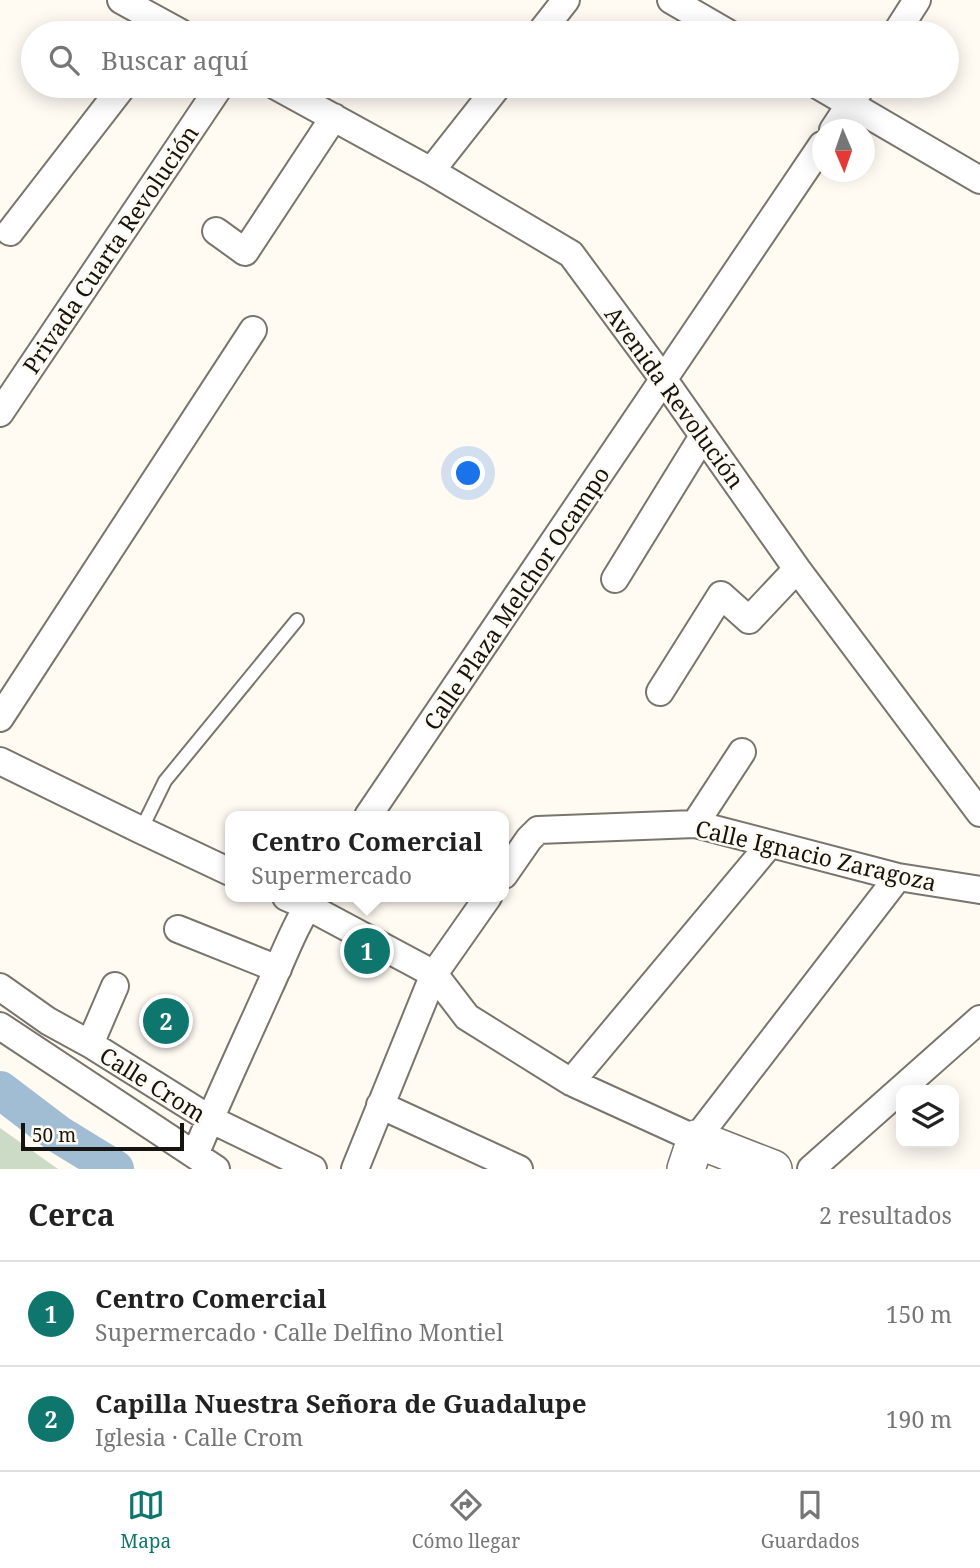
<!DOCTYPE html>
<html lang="es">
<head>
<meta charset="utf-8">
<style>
  body { margin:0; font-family:"Noto Serif",serif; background:#f6f6f6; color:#222 }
  .controls { position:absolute; right:21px; bottom:21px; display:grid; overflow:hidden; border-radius:14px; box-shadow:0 4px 18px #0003 }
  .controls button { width:63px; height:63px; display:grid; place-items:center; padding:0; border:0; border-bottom:2px solid #e0e0e0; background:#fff; color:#222; font:35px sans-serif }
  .compass { position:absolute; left:812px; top:119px; width:63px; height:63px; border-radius:50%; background:#fff; box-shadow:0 4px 18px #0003; rotate:178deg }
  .scale { position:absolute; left:21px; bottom:18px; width:163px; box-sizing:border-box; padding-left:7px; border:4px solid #161411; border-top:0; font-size:19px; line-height:24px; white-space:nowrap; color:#161411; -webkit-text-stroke:5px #fffaf2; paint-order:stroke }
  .you { position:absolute; left:469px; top:474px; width:24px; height:24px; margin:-18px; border:5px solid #fff; border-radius:50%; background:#1a73e8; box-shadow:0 0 0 10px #1a73e833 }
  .badge { display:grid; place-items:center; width:46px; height:46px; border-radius:50%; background:#0f766e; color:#fff; font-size:23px; font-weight:700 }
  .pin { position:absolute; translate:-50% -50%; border:4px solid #fff; box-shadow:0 2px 7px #0006 }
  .popup { position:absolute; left:225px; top:811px; width:284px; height:91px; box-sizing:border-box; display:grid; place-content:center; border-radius:14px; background:#fff; filter:drop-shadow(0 2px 5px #0005); font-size:23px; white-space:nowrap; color:#767676 }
  .popup b { font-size:26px; color:#222 }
  .popup::after { content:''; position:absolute; left:50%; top:100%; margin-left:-14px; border:14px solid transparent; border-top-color:#fff }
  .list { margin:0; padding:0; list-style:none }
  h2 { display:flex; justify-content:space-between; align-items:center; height:91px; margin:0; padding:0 28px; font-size:30px }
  h2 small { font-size:23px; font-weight:400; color:#767676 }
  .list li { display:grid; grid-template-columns:46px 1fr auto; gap:21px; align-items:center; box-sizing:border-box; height:105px; padding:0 28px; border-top:2px solid #e0e0e0 }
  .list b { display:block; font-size:26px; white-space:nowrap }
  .list p { margin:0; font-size:23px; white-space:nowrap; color:#767676 }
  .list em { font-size:23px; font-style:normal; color:#767676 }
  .icon { flex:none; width:38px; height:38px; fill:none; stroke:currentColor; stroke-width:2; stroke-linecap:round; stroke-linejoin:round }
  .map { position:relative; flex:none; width:980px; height:1169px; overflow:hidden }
  .search { position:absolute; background:#fff; box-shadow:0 4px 18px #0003; left:21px; right:21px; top:21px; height:77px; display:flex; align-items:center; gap:18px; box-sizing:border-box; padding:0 24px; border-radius:38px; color:#767676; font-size:26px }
  .sheet { height:301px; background:#fff }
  nav { display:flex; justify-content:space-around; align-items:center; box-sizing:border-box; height:98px; border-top:2px solid #e0e0e0; background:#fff; font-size:19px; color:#767676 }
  nav a { display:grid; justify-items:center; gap:4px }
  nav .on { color:#0f766e }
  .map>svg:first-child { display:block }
</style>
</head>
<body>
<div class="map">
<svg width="980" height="1169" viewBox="0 0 980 1169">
  <rect width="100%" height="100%" fill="#fffaf2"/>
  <path fill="#ccdbc6" d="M0,1128L58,1169H0Z"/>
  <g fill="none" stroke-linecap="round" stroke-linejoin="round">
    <path stroke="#a1bdd3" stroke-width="38" d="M0,1090L58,1134L115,1169"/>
    <defs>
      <path id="service" d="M141,830L165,781L297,620"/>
      <path id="minor" d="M121,0L181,33
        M671,0L728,33
        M540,33L566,0
        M896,33L917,0
        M276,86L431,171L571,254L664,380L797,569L980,813
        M819,86L980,180
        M833,130L862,86
        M431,171L498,86
        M216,231L245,252L334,117
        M10,232L123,86
        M0,413L220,86
        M615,579L703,436
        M660,692L721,595L749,620L797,569
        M0,718L253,330
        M0,761L141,830L230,872
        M368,816L822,145
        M695,824L742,752
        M504,875L529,839L538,830L695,824L898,877L980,890
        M286,897L307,906L434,974L467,1017L571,1082L696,1139L898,877
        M178,929L278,969
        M0,987L48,1021L90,1044L210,1119L313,1169
        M0,1026L216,1169
        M90,1044L115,986
        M571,1082L770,844
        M380,1105L519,1169
        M195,1155C218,1099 244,1044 269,988C283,958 295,924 314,897
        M355,1169L434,974L488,897
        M811,1169L980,1019"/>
      <path id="secondary" d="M686,1169L696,1139L773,1169"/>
    </defs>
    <use href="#service" stroke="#7a756c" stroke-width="16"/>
    <use href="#minor" stroke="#7a756c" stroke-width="30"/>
    <use href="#secondary" stroke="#7a756c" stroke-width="40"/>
    <use href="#service" stroke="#fff" stroke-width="12"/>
    <use href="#minor" stroke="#fff" stroke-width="26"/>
    <use href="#secondary" stroke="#fff" stroke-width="37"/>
  </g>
  <g text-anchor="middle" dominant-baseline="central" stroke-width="5" stroke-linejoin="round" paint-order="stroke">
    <g font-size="23" fill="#161411" stroke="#fffaf2">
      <text transform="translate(110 249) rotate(-56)">Privada Cuarta Revolución</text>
      <text transform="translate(675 397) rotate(54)">Avenida Revolución</text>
      <text transform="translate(516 598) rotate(-56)">Calle Plaza Melchor Ocampo</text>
      <text transform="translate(816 855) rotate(13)">Calle Ignacio Zaragoza</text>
      <text transform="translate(153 1084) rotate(32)">Calle Crom</text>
    </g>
  </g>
</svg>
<div class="controls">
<button><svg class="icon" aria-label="layers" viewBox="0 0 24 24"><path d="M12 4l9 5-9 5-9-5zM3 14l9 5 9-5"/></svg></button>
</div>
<svg class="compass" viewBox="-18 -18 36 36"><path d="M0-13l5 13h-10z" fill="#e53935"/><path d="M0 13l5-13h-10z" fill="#767676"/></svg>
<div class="scale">50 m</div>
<div class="you"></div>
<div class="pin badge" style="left:367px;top:951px">1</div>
<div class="popup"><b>Centro Comercial</b>Supermercado</div>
<div class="pin badge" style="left:166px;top:1021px">2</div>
<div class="search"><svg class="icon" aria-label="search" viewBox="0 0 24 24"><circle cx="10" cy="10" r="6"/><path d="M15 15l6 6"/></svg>Buscar aquí</div>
</div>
<section class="sheet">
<h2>Cerca<small>2 resultados</small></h2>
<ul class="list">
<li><span class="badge">1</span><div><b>Centro Comercial</b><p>Supermercado · Calle Delfino Montiel</p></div><em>150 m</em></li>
<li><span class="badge">2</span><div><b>Capilla Nuestra Señora de Guadalupe</b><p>Iglesia · Calle Crom</p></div><em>190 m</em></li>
</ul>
</section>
<nav>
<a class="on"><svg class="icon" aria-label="map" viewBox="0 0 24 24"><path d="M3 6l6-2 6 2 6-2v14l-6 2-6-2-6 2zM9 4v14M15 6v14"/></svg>Mapa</a>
<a><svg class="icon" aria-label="directions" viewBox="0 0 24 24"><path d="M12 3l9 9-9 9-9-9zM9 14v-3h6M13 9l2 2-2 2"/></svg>Cómo llegar</a>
<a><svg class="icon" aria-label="saved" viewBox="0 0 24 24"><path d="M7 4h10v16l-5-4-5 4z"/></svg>Guardados</a>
</nav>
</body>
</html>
